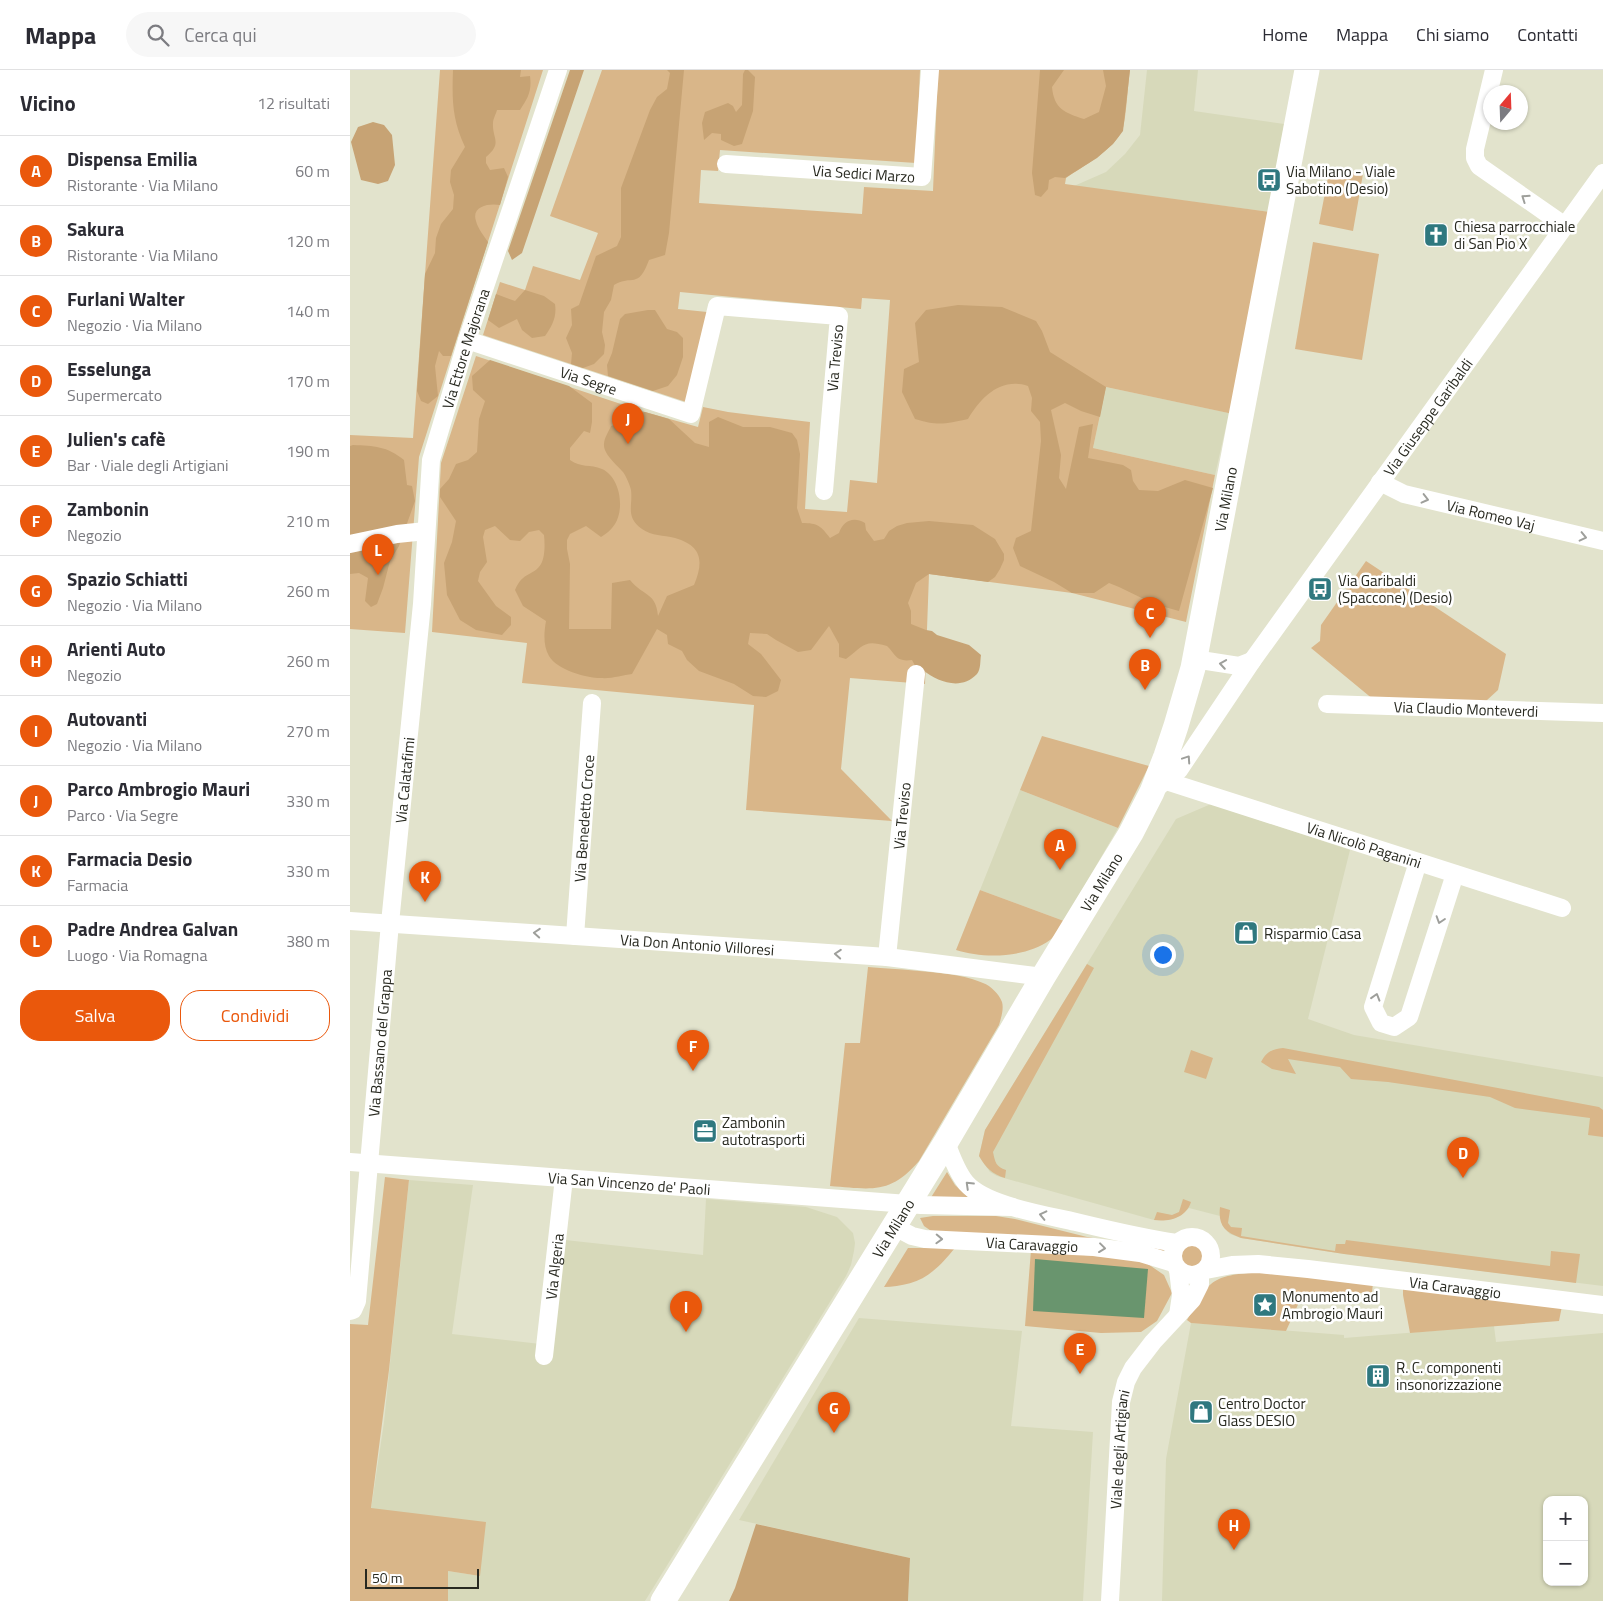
<!DOCTYPE html>
<html lang="it">
<head>
<meta charset="utf-8">
<style>
  body { margin:0; font-family:"Titillium Web",sans-serif; background:#f7f7f7; color:#2b2b33 }
  .controls { position:absolute; right:15px; bottom:15px; display:grid; overflow:hidden; border-radius:10px; box-shadow:0 1px 4px #0004 }
  .controls button { width:45px; height:45px; display:grid; place-items:center; padding:0; border:0; border-bottom:1px solid #e1e1e2; background:#fff; color:#2b2b33; font:25px sans-serif }
  .compass { position:absolute; left:1133px; top:15px; width:45px; height:45px; border-radius:50%; background:#fff; box-shadow:0 1px 4px #0004; rotate:19deg }
  .scale { position:absolute; left:15px; bottom:12px; width:114px; box-sizing:border-box; padding-left:5px; border:2px solid #282920; border-top:0; font-size:14px; line-height:18px; white-space:nowrap; color:#282920; -webkit-text-stroke:4px #fff; paint-order:stroke }
  .you { position:absolute; left:812px; top:884px; width:18px; height:18px; margin:-12px; border:4px solid #fff; border-radius:50%; background:#1a73e8; box-shadow:0 0 0 8px #1a73e833 }
  .badge { display:grid; place-items:center; width:32px; height:32px; border-radius:50%; background:#ea580c; color:#fff; font-size:16px; font-weight:700 }
  .pin { position:absolute; translate:-50% -41px; filter:drop-shadow(0 1px 2px #0008) }
  .pin::after { content:''; position:absolute; top:26px; width:18px; height:15px; background:inherit; clip-path:polygon(0 0,100% 0,50% 100%) }
  .list { margin:0; padding:0; list-style:none }
  h2 { display:flex; justify-content:space-between; align-items:center; height:65px; margin:0; padding:0 20px; font-size:21px }
  h2 small { font-size:16px; font-weight:400; color:#7c7c81 }
  .list li { display:grid; grid-template-columns:32px 1fr auto; gap:15px; align-items:center; box-sizing:border-box; height:70px; padding:0 20px; border-top:1px solid #e1e1e2 }
  .list b { display:block; font-size:19px; white-space:nowrap }
  .list p { margin:0; font-size:16px; white-space:nowrap; color:#7c7c81 }
  .list em { font-size:16px; font-style:normal; color:#7c7c81 }
  .actions { display:flex; gap:10px; padding:15px 20px }
  .actions a { flex:1; padding:11px 0; border:1px solid #ea580c; border-radius:20px; text-align:center; font-size:18px; color:#ea580c }
  .actions .main { background:#ea580c; color:#fff }
  .icon { flex:none; width:28px; height:28px; fill:none; stroke:currentColor; stroke-width:2; stroke-linecap:round; stroke-linejoin:round }
  .map { position:relative; flex:none; width:1253px; height:1531px; overflow:hidden }
  header { display:flex; align-items:center; gap:30px; box-sizing:border-box; height:70px; padding:0 25px; background:#fff; border-bottom:1px solid #e1e1e2 }
  header strong { font-size:24px }
  nav { display:flex; gap:28px; margin-inline-start:auto; font-size:18px }
  .search { width:350px; height:45px; background:#f7f7f7; display:flex; align-items:center; gap:12px; box-sizing:border-box; padding:0 18px; border-radius:28px; color:#7c7c81; font-size:19px }
  main { display:flex }
  aside { flex:1; background:#fff }
  .map>svg:first-child { display:block }
</style>
</head>
<body>
<header>
<strong>Mappa</strong>
<div class="search"><svg class="icon" aria-label="search" viewBox="0 0 24 24"><circle cx="10" cy="10" r="6"/><path d="M15 15l6 6"/></svg>Cerca qui</div>
<nav><a>Home</a><a>Mappa</a><a>Chi siamo</a><a>Contatti</a></nav>
</header>
<main>
<aside>
<h2>Vicino<small>12 risultati</small></h2>
<ul class="list">
<li><span class="badge">A</span><div><b>Dispensa Emilia</b><p>Ristorante · Via Milano</p></div><em>60 m</em></li>
<li><span class="badge">B</span><div><b>Sakura</b><p>Ristorante · Via Milano</p></div><em>120 m</em></li>
<li><span class="badge">C</span><div><b>Furlani Walter</b><p>Negozio · Via Milano</p></div><em>140 m</em></li>
<li><span class="badge">D</span><div><b>Esselunga</b><p>Supermercato</p></div><em>170 m</em></li>
<li><span class="badge">E</span><div><b>Julien's cafè</b><p>Bar · Viale degli Artigiani</p></div><em>190 m</em></li>
<li><span class="badge">F</span><div><b>Zambonin</b><p>Negozio</p></div><em>210 m</em></li>
<li><span class="badge">G</span><div><b>Spazio Schiatti</b><p>Negozio · Via Milano</p></div><em>260 m</em></li>
<li><span class="badge">H</span><div><b>Arienti Auto</b><p>Negozio</p></div><em>260 m</em></li>
<li><span class="badge">I</span><div><b>Autovanti</b><p>Negozio · Via Milano</p></div><em>270 m</em></li>
<li><span class="badge">J</span><div><b>Parco Ambrogio Mauri</b><p>Parco · Via Segre</p></div><em>330 m</em></li>
<li><span class="badge">K</span><div><b>Farmacia Desio</b><p>Farmacia</p></div><em>330 m</em></li>
<li><span class="badge">L</span><div><b>Padre Andrea Galvan</b><p>Luogo · Via Romagna</p></div><em>380 m</em></li>
</ul>
<div class="actions"><a class="main">Salva</a><a>Condividi</a></div>
</aside>
<div class="map">
<svg width="1253" height="1531" viewBox="0 0 1253 1531">
  <rect width="100%" height="100%" fill="#e2e3cc"/>
  <path fill="#d7d9ba" fill-rule="evenodd" d="M797,0H848L844,41L934,54L920,142L724,116L756,102L775,84L790,65Z
    M756,317L879,343L865,405L743,378Z
    M670,720L768,758L714,851L630,820Z
    M861,734L1000,780L958,949L1004,965L1253,1007V1216L994,1184L891,1168L880,1164L874,1158L870,1146L839,1138L830,1146L820,1150H804L647,1106L640,1102L629,1086L635,1060L826,749Z
    M59,1110L123,1115L102,1264L199,1275L215,1170L353,1185L356,1129L456,1137L487,1147L503,1163L505,1173L504,1181L501,1195L496,1206L295,1531H98V1501L130,1506L21,1439L34,1352Z
    M509,1248L672,1261L661,1356L743,1362L733,1531H558L560,1488L389,1450Z
    M841,1253L994,1265V1268L1144,1256L1146,1272L1253,1263V1531H812L816,1389ZM1197,1430H1234V1512H1197Z"/>
  <path fill="#d9b689" d="M90,0H193L69,387L55,563L0,559V365L63,368Z
    M252,0H570L566,93L370,80L368,101L351,100L349,133L512,144L514,117L583,121L588,0H780C778,12 776,53 772,61C762,81 733,96 716,108L715,114L920,142L883,344L756,317L743,378L865,405L836,552L722,523L579,504L575,614L500,608L491,699L542,751L396,740L404,635L172,613L177,573L82,562L91,393L126,286L295,342L348,357L353,337L378,342L460,352L455,439L497,442L500,410L527,413L540,230L512,228L511,239L330,222L328,239L357,242L336,332L133,265L150,212L175,220L183,196L230,210L248,163L200,146Z
    M980,97L1013,104L1003,161L969,154Z
    M963,172L1029,184L1012,290L945,279Z
    M1016,491L1156,584L1148,620L1136,631L1024,630L961,578L970,571L971,555Z
    M692,666L799,696L768,758L670,720Z
    M630,820L714,851C710,857 706,866 700,870C675,888 634,889 606,880Z
    M737,894L744,898L643,1082C645,1092 646,1097 656,1100L655,1108C642,1104 636,1098 629,1086L635,1060Z
    M518,897C548,900 608,901 633,913C641,916 649,924 652,932C654,939 651,948 649,955L569,1091C540,1125 521,1119 480,1116L495,973H510Z
    M933,978L1249,1037L1253,1040V1067L1238,1065L1240,1048L1165,1038L1140,1027L1038,1012L1001,1009L990,997L938,989L946,1004L922,999L911,992C916,982 922,979 933,978Z
    M841,980L863,988L856,1009L834,1002Z
    M597,1102L605,1115L623,1132L580,1129Z
    M35,1107L59,1110L39,1300L21,1438L136,1452L130,1506L98,1501V1531H0V1254L18,1255Z
    M833,1129L841,1132C836,1148 819,1152 804,1150L807,1142L822,1145L829,1142Z
    M870,1137L880,1140L878,1153L881,1157L892,1158L891,1166L985,1181L986,1174H995L996,1170L1200,1196L1201,1181L1230,1184L1226,1213L994,1184L891,1168C874,1162 868,1155 870,1137Z
    M583,1146H646L665,1149L737,1167L790,1176L815,1177L813,1182L587,1165L574,1156L570,1148Z
    M828 1185a14 14 0 1 1 28 0a14 14 0 1 1-28 0Z
    M558,1178H605C598,1186 591,1195 583,1201C571,1212 550,1217 534,1217Z
    M681,1180L777,1189L795,1192L814,1205L822,1223L807,1251L791,1262L751,1263L675,1256Z
    M898,1203H913L1023,1213L1022,1222L951,1228L936,1261L841,1253L837,1250C858,1218 854,1207 898,1203Z
    M1053,1219L1212,1236L1209,1251L1060,1263L1053,1225Z"/>
  <path fill="#c7a374" d="M103,0H171L170,7L180,6C182,21 178,28 170,40H147C146,44 143,49 143,53C142,69 153,73 136,87V93L140,100L154,98L158,107L150,135C139,133 121,136 126,151C128,159 134,166 138,172L101,286H93L89,281L85,296L88,326L78,334L71,331L67,321L75,204L85,183L86,168L91,154L103,139L104,125L100,112L101,100L115,77C102,49 102,30 103,0Z
    M220,0H234L172,183L162,190L158,181Z
    M317,0H334L319,163L315,185L299,190C288,220 282,204 264,215L261,230L254,242L252,262L255,275L254,284L244,294L233,298L221,294L222,283L216,268L222,255L221,239L229,235L246,186L267,176L271,167V118L300,40L307,27L317,19L320,3Z
    M395,0H398L405,7L403,41L392,74L384,76L371,70V64L362,63L354,70L352,53L355,42L378,33L383,36L386,42L392,35L393,4Z
    M690,0H714L702,17C704,39 715,43 734,49L749,42L756,16L753,0H780L773,61L763,74L747,88L715,108L705,107L699,110L698,119L691,127L685,125L682,103Z
    M23,52L34,55L42,65L45,95L38,111L28,114L11,110L1,72L8,57Z
    M175,220L194,226L205,234C207,247 202,256 195,266L182,268L172,260L167,249L149,258L138,250L146,224L165,231Z
    M608,235L652,237L686,251L692,261L700,282L756,317L750,347L731,341L715,333L701,340L711,385L709,408L716,419L729,357L743,354L738,388L773,395L781,400L783,411L789,420L808,421L835,410L863,418L829,541L804,534L769,517L759,513L744,523H722L704,512L670,496L663,478L666,468L681,461L691,371L690,352L681,341L682,328L678,316C651,307 631,327 618,349C596,354 587,356 565,349L552,322L554,299L569,292L565,253L576,240Z
    M298,240H305L317,259L327,262L333,268V287L327,305L318,316L303,321L258,306L257,295L262,283L270,249L275,244Z
    M140,290L219,316L242,333V352L240,363L234,361L220,378V390C231,398 240,394 252,399C270,407 275,438 265,454C261,460 256,464 251,467L236,456L220,464L217,470V479L220,494L219,559H261L262,513L280,510C294,527 306,522 308,546L317,526L344,515C354,491 352,476 325,468C313,465 302,466 292,459C275,447 283,436 281,420C280,415 276,406 273,402C267,395 253,384 254,374C254,368 259,361 261,356L272,353L283,345L295,342L319,349L345,373L359,377V352L368,347L393,357H420L442,363L447,370L450,384L447,438L452,453C468,453 471,456 480,468L489,463C493,451 503,446 515,453L516,460L524,471L534,469L539,461L547,456L557,453L579,451L623,455L645,469L654,484V490L650,499L645,507L638,512L579,504L566,513L558,533L561,541V554L576,560L582,561L587,565L619,575L631,585C630,591 631,599 627,604C611,621 588,612 573,600L575,614L562,590C546,592 547,586 537,576C513,569 514,576 496,589L489,587V574L479,556L461,580L448,582L426,570L417,564L400,563L398,574L411,584L431,610L428,621L416,627L403,626L384,614L349,601L337,590L332,581L318,574L317,565L307,559L282,604C273,605 261,609 251,608C236,608 207,600 199,586C193,576 194,562 196,551L173,536L165,520C173,501 184,506 191,494C195,487 195,474 194,465L189,460L179,462L170,471L160,470L145,456L135,460L133,467L137,492L130,502L128,511L146,536L161,547V555L152,565L126,560L110,550L97,525L94,493L102,472L106,451L90,427V419L99,409L106,394L118,390L127,382L129,349L135,331L123,320L122,306Z
    M3,375C24,376 37,376 54,390L57,415L62,416L65,431L49,476L40,491L33,518L27,534L21,537L15,531L18,508L9,503L0,504V376Z
    M406,1454L560,1488L558,1531H379L385,1518Z"/>
  <path fill="#69956e" d="M685,1189L798,1199L794,1248L683,1241Z"/>
  <g fill="none" stroke-linecap="round" stroke-linejoin="round">
    <g stroke="#fff" stroke-width="18">
      <path d="M1144,0L1125,79V88L1129,96L1215,156"/>
      <path id="s1" d="M376,94L572,107L580,0"/>
      <path id="s2" d="M117,270L341,344L367,236L489,246L474,421"/>
      <path id="s3" d="M1030,412L1054,424L1253,471"/>
      <path d="M0,474L47,464L76,461"/>
      <path d="M844,589L889,596L902,591"/>
      <path id="s4" d="M977,634L1253,643"/>
      <path id="s5" d="M816,711L1212,838"/>
      <path id="s6" d="M804,720L829,700L902,591L1253,103"/>
      <path d="M1068,792L1023,937L1031,953L1044,957L1059,947L1105,804"/>
      <path id="s7" d="M0,851L537,887L693,907"/>
      <path id="s8" d="M225,866L242,633"/>
      <path id="s9" d="M537,887L566,604"/>
      <path d="M596,1072C601,1086 607,1102 616,1113C636,1136 697,1145 726,1152C759,1160 792,1168 827,1173"/>
      <path id="s10" d="M0,1092L571,1135L662,1137"/>
      <path id="s11" d="M543,1156L562,1166L575,1169L744,1177L790,1183L823,1193"/>
      <circle cx="842" cy="1186" r="19"/>
      <path d="M828,1200L831,1225L828,1245"/>
      <path id="s12" d="M856,1200L882,1195L908,1194L958,1199L1253,1235"/>
      <path id="s13" d="M0,1241L3,1240L7,1231L40,853L72,534L81,390L117,270L208,0"/>
      <path id="s14" d="M194,1286L214,1108"/>
      <path id="s15" d="M760,1531L771,1332L776,1312L783,1298L803,1272L842,1230L850,1214V1203"/>
    </g>
    <path stroke="#fff" stroke-width="25" id="s16" d="M313,1531L596,1072L693,907L781,763L802,722L816,686L826,656L843,598L957,0"/>
  </g>
  <defs><path id="oneway-chevron" d="M-2-3.5L2.5 0L-2 3.5" fill="none" stroke-width="1.6" stroke-linecap="round" stroke-linejoin="round" transform="scale(1.25)"/></defs>
  <g stroke="#9e9f9b">
    <use href="#oneway-chevron" transform="translate(1175 128) rotate(-145)"/>
    <use href="#oneway-chevron" transform="translate(1075 429) rotate(14)"/>
    <use href="#oneway-chevron" transform="translate(1233 467) rotate(13)"/>
    <use href="#oneway-chevron" transform="translate(873 594) rotate(-171)"/>
    <use href="#oneway-chevron" transform="translate(837 689) rotate(-56)"/>
    <use href="#oneway-chevron" transform="translate(1090 850) rotate(108)"/>
    <use href="#oneway-chevron" transform="translate(187 863) rotate(-176)"/>
    <use href="#oneway-chevron" transform="translate(488 884) rotate(-176)"/>
    <use href="#oneway-chevron" transform="translate(1026 927) rotate(-73)"/>
    <use href="#oneway-chevron" transform="translate(619 1115) rotate(-136)"/>
    <use href="#oneway-chevron" transform="translate(693 1145) rotate(-167)"/>
    <use href="#oneway-chevron" transform="translate(589 1169) rotate(2)"/>
    <use href="#oneway-chevron" transform="translate(752 1178) rotate(7)"/>
  </g>
  <defs>
    <symbol id="bus-square" viewBox="-11 -11 22 22"><rect x="-9" y="-9" width="18" height="18" rx="4" fill="#2f787f" stroke="#fff"/><path d="M-5-6H5V4H4V6H2V4H-2V6H-4V4H-5ZM-3.5-4V0h7V-4ZM-3.5 1.2v1.5H-2V1.2ZM2 1.2v1.5H3.5V1.2Z" fill="#fff"/></symbol>
    <symbol id="church-square" viewBox="-11 -11 22 22"><rect x="-9" y="-9" width="18" height="18" rx="4" fill="#2f787f" stroke="#fff"/><path d="M-1.2-6h2.4v3.5h3.3v2.4h-3.3V6h-2.4V-.1h-3.3v-2.4h3.3Z" fill="#fff"/></symbol>
    <symbol id="shop-square" viewBox="-11 -11 22 22"><rect x="-9" y="-9" width="18" height="18" rx="4" fill="#2f787f" stroke="#fff"/><path d="M-5-2.5h2.3a2.7 3.5 0 0 1 5.4 0H5L5.5 6h-11ZM-1.5-2.5h3a1.5 2.3 0 0 0-3 0Z" fill="#fff"/></symbol>
    <symbol id="office-square" viewBox="-11 -11 22 22"><rect x="-9" y="-9" width="18" height="18" rx="4" fill="#2f787f" stroke="#fff"/><path d="M-6-3h4V-5.5h4V-3h4V5H-6ZM-1-4.5V-3h2v-1.5ZM-6 0V1H6V0Z" fill="#fff"/></symbol>
    <symbol id="sight-square" viewBox="-11 -11 22 22"><rect x="-9" y="-9" width="18" height="18" rx="4" fill="#2f787f" stroke="#fff"/><path d="M0-6L1.8-2.2L6-1.7L2.9 1.2L3.7 5.4L0 3.3L-3.7 5.4L-2.9 1.2L-6-1.7L-1.8-2.2Z" fill="#fff"/></symbol>
    <symbol id="building-square" viewBox="-11 -11 22 22"><rect x="-9" y="-9" width="18" height="18" rx="4" fill="#2f787f" stroke="#fff"/><path d="M-4-6H4V6H1V3H-1V6H-4ZM-2.5-4.3h1.7v1.8h-1.7ZM.8-4.3h1.7v1.8H.8ZM-2.5-1h1.7V.8h-1.7ZM.8-1h1.7V.8H.8Z" fill="#fff"/></symbol>
  </defs>
  <g fill-rule="evenodd">
    <use href="#bus-square" x="905" y="96" width="28" height="28"/>
    <use href="#church-square" x="1072" y="151" width="28" height="28"/>
    <use href="#bus-square" x="956" y="505" width="28" height="28"/>
    <use href="#shop-square" x="882" y="849" width="28" height="28"/>
    <use href="#office-square" x="341" y="1047" width="28" height="28"/>
    <use href="#sight-square" x="901" y="1221" width="28" height="28"/>
    <use href="#building-square" x="1014" y="1292" width="28" height="28"/>
    <use href="#shop-square" x="837" y="1328" width="28" height="28"/>
  </g>
  <g text-anchor="middle" dominant-baseline="central" stroke-width="5" stroke-linejoin="round" paint-order="stroke">
    <g font-size="15" fill="#282920" stroke="#fff" text-anchor="start">
      <text x="936" y="101">Via Milano - Viale<tspan x="936" dy="17">Sabotino (Desio)</tspan></text>
      <text x="1104" y="156">Chiesa parrocchiale<tspan x="1104" dy="17">di San Pio X</tspan></text>
      <text x="988" y="510">Via Garibaldi<tspan x="988" dy="17">(Spaccone) (Desio)</tspan></text>
      <text x="914" y="863">Risparmio Casa</text>
      <text x="372" y="1052">Zambonin<tspan x="372" dy="17">autotrasporti</tspan></text>
      <text x="932" y="1226">Monumento ad<tspan x="932" dy="17">Ambrogio Mauri</tspan></text>
      <text x="1046" y="1297">R. C. componenti<tspan x="1046" dy="17">insonorizzazione</tspan></text>
      <text x="868" y="1333">Centro Doctor<tspan x="868" dy="17">Glass DESIO</tspan></text>
    </g>
    <g font-size="15" fill="#282920" stroke="#fff">
      <text stroke="none"><textPath href="#s1" startOffset="138">Via Sedici Marzo</textPath></text>
      <text stroke="none"><textPath href="#s13" startOffset="974">Via Ettore Majorana</textPath></text>
      <text transform="translate(485 288) rotate(-85)">Via Treviso</text>
      <text stroke="none"><textPath href="#s2" startOffset="128">Via Segre</textPath></text>
      <text stroke="none"><textPath href="#s6" startOffset="464">Via Giuseppe Garibaldi</textPath></text>
      <text stroke="none"><textPath href="#s16" startOffset="1248">Via Milano</textPath></text>
      <text stroke="none"><textPath href="#s3" startOffset="116">Via Romeo Vaj</textPath></text>
      <text stroke="none"><textPath href="#s4" startOffset="139">Via Claudio Monteverdi</textPath></text>
      <text stroke="none"><textPath href="#s13" startOffset="536">Via Calatafimi</textPath></text>
      <text stroke="none"><textPath href="#s9" startOffset="142">Via Treviso</textPath></text>
      <text stroke="none"><textPath href="#s8" startOffset="118">Via Benedetto Croce</textPath></text>
      <text stroke="none"><textPath href="#s5" startOffset="208">Via Nicolò Paganini</textPath></text>
      <text stroke="none"><textPath href="#s16" startOffset="842">Via Milano</textPath></text>
      <text stroke="none"><textPath href="#s7" startOffset="348">Via Don Antonio Villoresi</textPath></text>
      <text stroke="none"><textPath href="#s13" startOffset="272">Via Bassano del Grappa</textPath></text>
      <text stroke="none"><textPath href="#s10" startOffset="280">Via San Vincenzo de' Paoli</textPath></text>
      <text stroke="none"><textPath href="#s16" startOffset="438">Via Milano</textPath></text>
      <text stroke="none"><textPath href="#s11" startOffset="142">Via Caravaggio</textPath></text>
      <text stroke="none"><textPath href="#s14" startOffset="90">Via Algeria</textPath></text>
      <text stroke="none"><textPath href="#s12" startOffset="251">Via Caravaggio</textPath></text>
      <text stroke="none"><textPath href="#s15" startOffset="152">Viale degli Artigiani</textPath></text>
    </g>
  </g>
</svg>
<div class="controls">
<button>+</button>
<button>−</button>
</div>
<svg class="compass" viewBox="-18 -18 36 36"><path d="M0-13l5 13h-10z" fill="#e53935"/><path d="M0 13l5-13h-10z" fill="#7c7c81"/></svg>
<div class="scale">50 m</div>
<div class="you"></div>
<div class="pin badge" style="left:710px;top:800px">A</div>
<div class="pin badge" style="left:795px;top:620px">B</div>
<div class="pin badge" style="left:800px;top:568px">C</div>
<div class="pin badge" style="left:1113px;top:1108px">D</div>
<div class="pin badge" style="left:730px;top:1304px">E</div>
<div class="pin badge" style="left:343px;top:1001px">F</div>
<div class="pin badge" style="left:484px;top:1363px">G</div>
<div class="pin badge" style="left:884px;top:1480px">H</div>
<div class="pin badge" style="left:336px;top:1262px">I</div>
<div class="pin badge" style="left:278px;top:374px">J</div>
<div class="pin badge" style="left:75px;top:832px">K</div>
<div class="pin badge" style="left:28px;top:505px">L</div>
</div>
</main>
</body>
</html>
